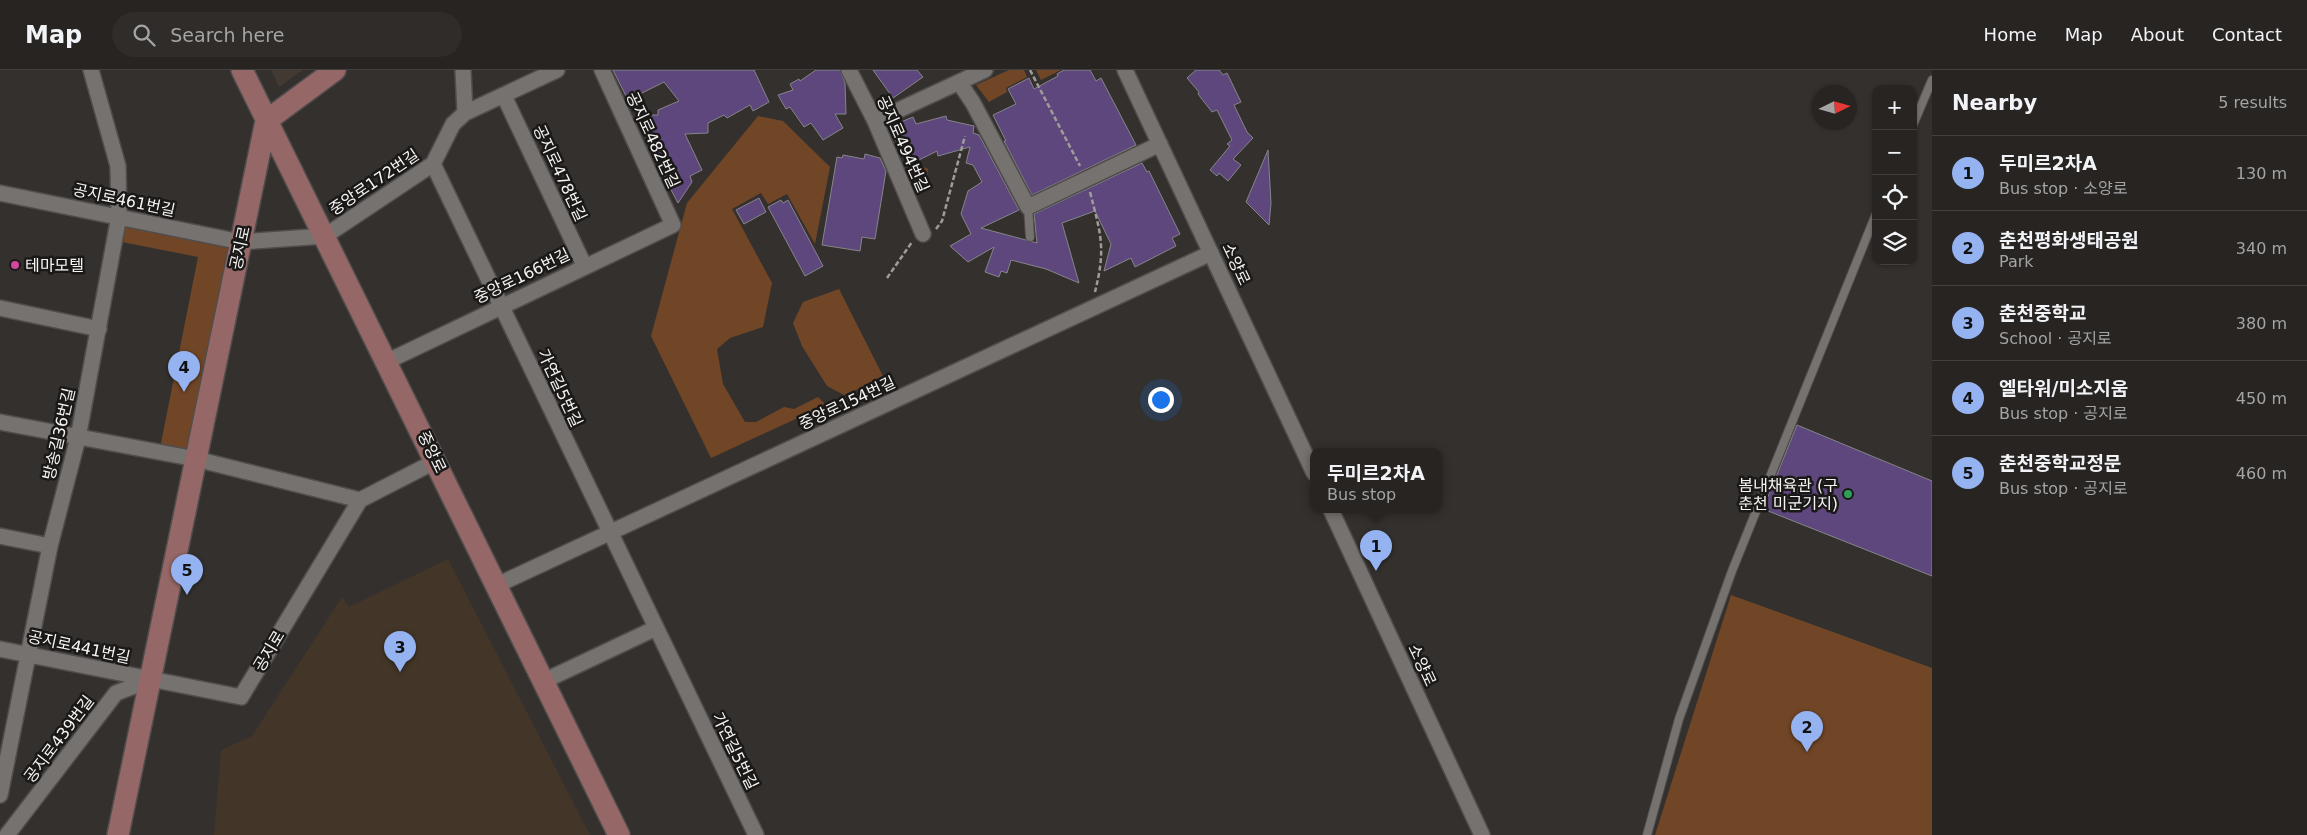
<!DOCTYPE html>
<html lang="en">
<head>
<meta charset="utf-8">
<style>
  body { margin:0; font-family:"DejaVu Sans","Noto Sans KR",sans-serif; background:#2f2c2a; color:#f1f3f6 }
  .controls { position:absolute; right:15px; top:15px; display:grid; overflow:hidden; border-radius:10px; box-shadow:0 1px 4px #0004 }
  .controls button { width:45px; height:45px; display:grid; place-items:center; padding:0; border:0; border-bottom:1px solid #434140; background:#272422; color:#f1f3f6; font:25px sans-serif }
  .compass { position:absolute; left:1812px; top:15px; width:45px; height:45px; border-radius:50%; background:#272422; box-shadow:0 1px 4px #0004; rotate:85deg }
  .you { position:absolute; left:1160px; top:329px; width:18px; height:18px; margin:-12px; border:4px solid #fff; border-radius:50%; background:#1a73e8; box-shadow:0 0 0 8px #1a73e833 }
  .badge { display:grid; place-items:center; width:32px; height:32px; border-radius:50%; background:#95b2f1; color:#111; font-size:16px; font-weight:700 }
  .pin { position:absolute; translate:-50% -41px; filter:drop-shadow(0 1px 2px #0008) }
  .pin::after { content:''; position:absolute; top:26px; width:18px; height:15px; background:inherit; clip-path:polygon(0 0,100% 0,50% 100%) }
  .popup { position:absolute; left:1310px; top:378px; width:132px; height:65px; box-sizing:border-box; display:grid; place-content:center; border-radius:10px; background:#272422; filter:drop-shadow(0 1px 4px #0005); font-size:16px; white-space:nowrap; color:#a4a4a5 }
  .popup b { font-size:19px; color:#f1f3f6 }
  .popup::after { content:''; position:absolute; left:50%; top:100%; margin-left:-10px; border:10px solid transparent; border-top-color:#272422 }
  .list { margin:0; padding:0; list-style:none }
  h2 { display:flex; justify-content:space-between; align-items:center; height:65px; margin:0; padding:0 20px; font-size:21px }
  h2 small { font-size:16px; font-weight:400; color:#a4a4a5 }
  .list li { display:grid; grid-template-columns:32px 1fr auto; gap:15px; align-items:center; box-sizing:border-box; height:75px; padding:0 20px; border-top:1px solid #434140 }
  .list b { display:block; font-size:19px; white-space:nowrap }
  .list p { margin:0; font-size:16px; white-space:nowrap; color:#a4a4a5 }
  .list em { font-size:16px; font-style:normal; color:#a4a4a5 }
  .icon { flex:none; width:28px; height:28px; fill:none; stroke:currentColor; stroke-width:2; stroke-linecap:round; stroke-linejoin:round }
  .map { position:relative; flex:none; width:1932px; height:765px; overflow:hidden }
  header { display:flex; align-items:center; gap:30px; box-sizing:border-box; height:70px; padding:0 25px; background:#272422; border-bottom:1px solid #434140 }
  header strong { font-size:24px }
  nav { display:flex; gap:28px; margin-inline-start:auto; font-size:18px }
  .search { width:350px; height:45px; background:#2f2c2a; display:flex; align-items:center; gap:12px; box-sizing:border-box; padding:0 18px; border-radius:28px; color:#a4a4a5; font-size:19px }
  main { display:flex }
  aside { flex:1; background:#272422 }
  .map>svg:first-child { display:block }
</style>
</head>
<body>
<header>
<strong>Map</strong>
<div class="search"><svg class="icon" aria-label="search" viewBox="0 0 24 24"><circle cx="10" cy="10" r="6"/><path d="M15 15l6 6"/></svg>Search here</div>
<nav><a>Home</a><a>Map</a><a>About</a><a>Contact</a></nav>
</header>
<main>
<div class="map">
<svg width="1932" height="765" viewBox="0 0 1932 765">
  <rect width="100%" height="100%" fill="#34302e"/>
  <path fill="#423933" d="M271,0H303L279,17Z"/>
  <path fill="#433628" d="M448,489L590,765H214L221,680L252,666L342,527L349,537Z"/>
  <path fill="#714627" d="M1009,0H1024L1027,7L1006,18L1007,22L989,32L976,15Z
    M1036,0H1061L1041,10Z
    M758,46L783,51L830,97L815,174L787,124L768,134L761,123L732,139L772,213L763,257L730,268L717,279L723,314L745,352H756L784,337L794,339L818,327L826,335L711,388L651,266L687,133Z
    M922,96L928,99L927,108L915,116L910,107L912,102Z
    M121,151L236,173L195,385L160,378L198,187L117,171Z
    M839,219L884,308L844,325L827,316L802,276L793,253L803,232Z
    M1731,525L1932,598V765H1655Z"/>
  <path fill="#5d477c" stroke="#868589" d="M613,0H754L769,32L753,41L750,35L727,48L724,45L708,53V63L685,64L702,100L690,106L692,112L678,133L658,95L663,92L648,66L649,45H658V40L679,31L664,12L628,30Z
    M816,0H840L845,13L846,44H835L843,58L823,70L811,53L804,57L790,37L786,39L778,25L793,20L790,14L799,9L800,11Z
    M873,0H917L923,7L893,28Z
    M1064,0H1090L1096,11L1101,8L1136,75L1032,125L1004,71H1006L993,45L1016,34L1008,19L1029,8L1034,19L1058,6L1057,4Z
    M1196,0H1219L1223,5L1227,3L1241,32L1234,35L1247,62L1253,68L1233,89L1241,95L1228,111L1219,103L1217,106L1210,100L1230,76L1227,74L1232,70L1217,40L1212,42L1198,24L1199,22L1187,8Z
    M946,46L947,50L974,56L973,63L979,65L1019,140L981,158L1037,173L1034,144L1142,93L1147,102L1149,101L1180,164L1172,168L1176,176L1135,197L1131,188L1104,201L1111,174L1095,141L1062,153L1079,213L1046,199L1011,190L1007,203L1001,201L999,207L985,202L994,177L968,192L950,176L971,164L961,144L968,121L982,112L973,95L966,93L970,77L938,86L937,81L909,95L893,65L896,54L913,47L916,54Z
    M1268,80L1271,133L1269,155L1246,132Z
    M865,84L880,88L886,101L875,169L862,167L860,181L822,175L837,87L842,88L843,85L864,89Z
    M759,128L766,142L744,154L736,140Z
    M781,130L783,133L788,130L823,196L805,206L768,137Z
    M1797,355L1932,411V506L1763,439Z"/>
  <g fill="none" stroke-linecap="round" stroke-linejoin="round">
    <defs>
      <path id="lane" d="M1913,55L1932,10
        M1028,137L1030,167
        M1647,765L1679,649L1732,501L1876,144"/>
      <path id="street" d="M463,0L465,43
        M849,0L875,51L923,164
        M1125,0L1314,403
        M959,12L973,33L1028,137L1160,74
        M504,26L584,195
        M875,51L985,0
        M433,94L756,765
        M0,123L241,172L325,166L433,94L453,54L465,43L557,0
        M0,238L99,259
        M388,291L673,155L602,0
        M0,352L196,389L360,430L436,391
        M1331,440L1482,765
        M0,466L50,476
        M497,515L1211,183
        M0,579L241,627L360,430
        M544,611L656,558
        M0,725L50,476L78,368L119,146L118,96L91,0
        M7,765L116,623L150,610"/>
      <path id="secondary" d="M242,0L619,765
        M118,765L266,51L335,0"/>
    </defs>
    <use href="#lane" stroke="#504d4c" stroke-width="10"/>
    <use href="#street" stroke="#504d4c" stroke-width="18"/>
    <use href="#secondary" stroke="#504d4c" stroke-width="24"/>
    <path stroke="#9e9b99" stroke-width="2.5" stroke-dasharray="5 2.5" stroke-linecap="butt" d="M1030,0L1080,96
      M1090,122C1101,165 1106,178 1095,222
      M936,159L942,151L965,66
      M887,208L912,172"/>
    <use href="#lane" stroke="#76726f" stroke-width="8"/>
    <use href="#street" stroke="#76726f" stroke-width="15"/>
    <use href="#secondary" stroke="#956867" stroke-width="21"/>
  </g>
  <circle fill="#d1479c" stroke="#1a1918" stroke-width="2" cx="15" cy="195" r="5"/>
  <circle fill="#2e9e5b" stroke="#1a1918" stroke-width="2" cx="1848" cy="424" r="5"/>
  <g text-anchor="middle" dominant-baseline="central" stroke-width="5" stroke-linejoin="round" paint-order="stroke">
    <g font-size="16" fill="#f6f4f2" stroke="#1a1918">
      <text transform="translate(653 70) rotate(65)">공지로482번길</text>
      <text transform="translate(903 74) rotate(66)">공지로494번길</text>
      <text transform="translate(560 103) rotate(65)">공지로478번길</text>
      <text transform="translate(374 112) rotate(-34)">중앙로172번길</text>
      <text transform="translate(124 130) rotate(12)">공지로461번길</text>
      <text transform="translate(240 178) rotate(-78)">공지로</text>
      <text transform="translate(1236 194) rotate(65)">소양로</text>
      <text transform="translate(522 206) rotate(-26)">중앙로166번길</text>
      <text transform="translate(560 318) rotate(65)">가연길5번길</text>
      <text transform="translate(847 333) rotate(-25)">중앙로154번길</text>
      <text transform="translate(59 364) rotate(-77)">방송길36번길</text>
      <text transform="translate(432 382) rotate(64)">중앙로</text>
      <text transform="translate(79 577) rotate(12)">공지로441번길</text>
      <text transform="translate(269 581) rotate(-59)">공지로</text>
      <text transform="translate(1422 595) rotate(65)">소양로</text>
      <text transform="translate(59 669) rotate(-53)">공지로439번길</text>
      <text transform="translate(735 681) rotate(64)">가연길5번길</text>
    </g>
    <g font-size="16" fill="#f6f4f2" stroke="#1a1918" text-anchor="start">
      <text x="25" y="195">테마모텔</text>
      <text x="1838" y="415" text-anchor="end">봄내채육관 (구<tspan x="1838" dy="18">춘천 미군기지)</tspan></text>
    </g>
  </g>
</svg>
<div class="controls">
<button>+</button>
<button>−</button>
<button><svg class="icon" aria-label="locate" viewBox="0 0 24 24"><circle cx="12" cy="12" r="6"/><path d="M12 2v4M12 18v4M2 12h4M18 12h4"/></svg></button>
<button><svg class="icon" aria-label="layers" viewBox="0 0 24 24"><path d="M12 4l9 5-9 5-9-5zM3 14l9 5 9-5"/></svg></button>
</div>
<svg class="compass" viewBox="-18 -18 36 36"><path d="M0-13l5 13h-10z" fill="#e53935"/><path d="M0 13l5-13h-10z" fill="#a4a4a5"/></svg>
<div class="you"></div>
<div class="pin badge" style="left:1376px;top:501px">1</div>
<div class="popup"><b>두미르2차A</b>Bus stop</div>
<div class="pin badge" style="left:1807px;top:682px">2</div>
<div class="pin badge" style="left:400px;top:602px">3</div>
<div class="pin badge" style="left:184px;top:322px">4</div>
<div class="pin badge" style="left:187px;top:525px">5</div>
</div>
<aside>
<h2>Nearby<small>5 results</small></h2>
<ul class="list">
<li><span class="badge">1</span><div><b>두미르2차A</b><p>Bus stop · 소양로</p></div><em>130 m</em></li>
<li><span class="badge">2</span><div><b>춘천평화생태공원</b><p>Park</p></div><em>340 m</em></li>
<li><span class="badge">3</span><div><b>춘천중학교</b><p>School · 공지로</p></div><em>380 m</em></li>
<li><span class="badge">4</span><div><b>엘타워/미소지움</b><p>Bus stop · 공지로</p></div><em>450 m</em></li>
<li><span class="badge">5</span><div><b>춘천중학교정문</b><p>Bus stop · 공지로</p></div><em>460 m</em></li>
</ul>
</aside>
</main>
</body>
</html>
